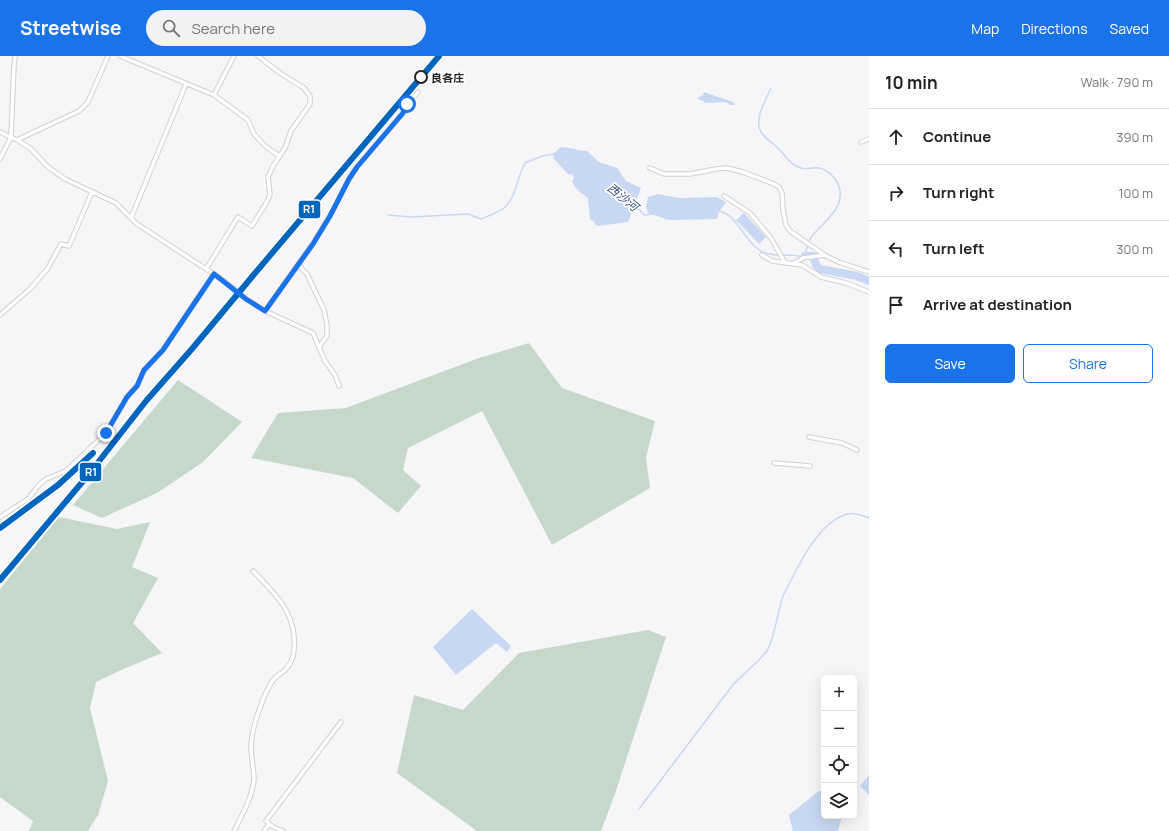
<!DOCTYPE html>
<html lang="en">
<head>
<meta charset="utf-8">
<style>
  body { margin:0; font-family:Manrope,"Noto Sans SC",sans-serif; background:#f2f2f2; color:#222 }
  .controls { position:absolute; right:12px; bottom:12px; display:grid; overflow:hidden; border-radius:6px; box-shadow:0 4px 16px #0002 }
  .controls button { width:36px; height:36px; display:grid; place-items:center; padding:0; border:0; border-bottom:1px solid #e0e0e0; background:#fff; color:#222; font:20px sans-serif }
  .stop { position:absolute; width:12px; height:12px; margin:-9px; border:3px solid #1a73e8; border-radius:50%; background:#fff }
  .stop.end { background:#1a73e8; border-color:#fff; box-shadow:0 1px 4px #0008 }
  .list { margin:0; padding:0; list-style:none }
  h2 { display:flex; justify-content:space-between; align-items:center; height:52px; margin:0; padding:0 16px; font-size:17px }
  h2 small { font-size:13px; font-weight:400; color:#767676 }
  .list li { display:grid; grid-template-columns:26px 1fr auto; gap:12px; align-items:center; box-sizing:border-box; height:56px; padding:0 16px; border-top:1px solid #e0e0e0 }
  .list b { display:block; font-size:15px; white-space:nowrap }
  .list em { font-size:13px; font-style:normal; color:#767676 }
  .actions { display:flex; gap:8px; padding:12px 16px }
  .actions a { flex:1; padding:9px 0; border:1px solid #1a73e8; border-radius:6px; text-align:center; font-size:14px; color:#1a73e8 }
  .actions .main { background:#1a73e8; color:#fff }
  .icon { flex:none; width:22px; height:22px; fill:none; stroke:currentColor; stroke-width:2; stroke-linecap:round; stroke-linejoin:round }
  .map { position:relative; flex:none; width:869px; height:775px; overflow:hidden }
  header { display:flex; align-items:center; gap:24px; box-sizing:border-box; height:56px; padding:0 20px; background:#1a73e8; color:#fff }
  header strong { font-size:19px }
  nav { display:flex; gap:22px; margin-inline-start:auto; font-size:14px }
  .search { width:280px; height:36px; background:#f2f2f2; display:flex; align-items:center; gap:10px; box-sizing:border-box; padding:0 14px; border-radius:22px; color:#767676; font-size:15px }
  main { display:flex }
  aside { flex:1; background:#fff }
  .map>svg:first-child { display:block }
</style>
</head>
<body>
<header>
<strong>Streetwise</strong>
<div class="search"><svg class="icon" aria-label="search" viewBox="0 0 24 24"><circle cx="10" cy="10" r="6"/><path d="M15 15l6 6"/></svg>Search here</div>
<nav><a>Map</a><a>Directions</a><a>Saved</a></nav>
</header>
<main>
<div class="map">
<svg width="869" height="775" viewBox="0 0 869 775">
  <rect width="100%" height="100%" fill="#f6f5f8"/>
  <path fill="#c5d8c9" d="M529,287L562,332L655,365L646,402L650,432L552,489L482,355L408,392L403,414L421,430L398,457L353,422L251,402L278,357L346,352L479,302Z
    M178,324L242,366L203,406L157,437L102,462L73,449Z
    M59,461L117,473L150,466L132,511L158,522L133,567L162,597L121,614L96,626L90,652L108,725L98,759L88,775H29L33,765L0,741V533Z
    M648,574L666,581L615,738L601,775H477L397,717L414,639L463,654L519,597Z"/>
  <path fill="#c8d7f2" d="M704,36L733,46L735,49H731L726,46L706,47L697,42L703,39Z
    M561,91C570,91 578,95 587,95L599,106L617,112L626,125L641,132L628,166L598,170L594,168L595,166L590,163L588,142C581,137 575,133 572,125L574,122L572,118L569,119L554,103L553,98Z
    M658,138L679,142L717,141L726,146L719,156L717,163L669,164L648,157L646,150L648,141Z
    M744,157L766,181L759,188L736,164Z
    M472,553L511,590L507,596L496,587L456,619L433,591Z
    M869,719V739L860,730Z
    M819,735L824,736V760H842L838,775H793L789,759Z"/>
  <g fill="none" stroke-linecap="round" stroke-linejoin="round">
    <path stroke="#c8d7f2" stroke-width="1.5" d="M635,148C639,152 641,157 645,159L653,158
      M719,155C730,158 733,163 740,172C756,194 761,201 790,199C795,199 799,201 805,200C806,193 808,185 812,180C822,167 843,154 840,135C839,125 829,114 819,112C813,111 806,114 801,112C792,110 786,101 780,94C775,89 769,85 764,80C751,67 765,46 771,32
      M388,159L411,161L468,158L481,163C488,160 497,157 504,152C516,142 517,121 525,107L542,100L554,98
      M639,753L732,630C742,618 760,606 768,593C776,576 777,557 783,540C785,535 788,531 790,526C802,503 821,464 848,458C855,456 862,460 869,462"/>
    <path stroke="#c8d7f2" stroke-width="8" d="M805,200H813L816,209L820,213L857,220L869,225"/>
    <defs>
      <path id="street" d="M120,0L214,39L248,64L254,78L265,90L279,100
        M214,39L234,0
        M0,76L17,84L30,92L48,111L65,123L116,147L137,168L223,224L246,243L265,255L313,277L325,305L335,319L339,330
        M17,84L79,55L88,46L108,0
        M861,86L869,83
        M0,103L11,81L14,9L15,0
        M650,112L664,118H690L716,113L727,112L743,116L774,128L779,131L782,137L783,154L786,169L790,175L826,200L841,207L869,216
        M724,140L750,157L771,182L784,205
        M131,162L186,28
        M762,199L772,205L802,209L821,221L846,227L869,236
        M794,207L803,202L825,199
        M298,209L307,218L324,254L327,269V280L319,291
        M206,213L238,161L252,170L268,144L270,138L268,121L273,110L285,92L291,75L310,48V40L304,32L280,17L258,0
        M265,255L313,187L330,160L349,123L357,111L403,57L407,48L418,36
        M0,259L30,233L48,212L61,188L69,190L92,136
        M809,381L842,387L857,394
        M774,407L810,410
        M0,461L28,443L39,429L46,423L66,415L106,377L127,341L137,330L144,315L163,294L214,218
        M234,775C242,760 252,741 254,724C254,713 251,701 251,690C252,677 255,664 260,652C263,642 268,632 273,624C277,619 283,617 287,612C294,604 295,590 294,580C292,552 271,534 253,515
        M264,775L269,768
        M283,775L273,771L266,765L341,666"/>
    </defs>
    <use href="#street" stroke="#d1d0d2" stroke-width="5.5"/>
    <use href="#street" stroke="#fefefe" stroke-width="3.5"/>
    <defs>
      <path id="rail-1" d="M0,472L58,429L93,397
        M0,524L89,418L146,345L191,294L256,216L439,0"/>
    </defs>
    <use href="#rail-1" stroke="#fff" stroke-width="9"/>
    <use href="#rail-1" stroke="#0065bd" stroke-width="6"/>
  </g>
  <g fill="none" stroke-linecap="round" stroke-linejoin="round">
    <path stroke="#1a73e8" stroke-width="5" d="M106,377L127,341L137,330L144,314L163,294L214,218L246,243L265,255L313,188L330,160L349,123L357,111L403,57L407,48"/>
  </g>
  <circle fill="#fff" stroke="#252527" stroke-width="2" cx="421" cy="21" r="6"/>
  <g text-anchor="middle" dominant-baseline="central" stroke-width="3.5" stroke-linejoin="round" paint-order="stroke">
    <g font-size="11" font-weight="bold" fill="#252527" stroke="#fff" text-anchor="start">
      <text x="431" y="21">良各庄</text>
    </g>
    <g font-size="12" font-style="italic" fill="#314c7c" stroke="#fff">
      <text transform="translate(623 141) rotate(39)">西沙河</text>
    </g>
  </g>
  <g stroke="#fff" stroke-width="1.5">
    <rect x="298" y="144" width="23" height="19" rx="4" fill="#0065bd"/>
    <rect x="79" y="406" width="23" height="20" rx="4" fill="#0065bd"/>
  </g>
  <g font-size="11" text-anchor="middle" font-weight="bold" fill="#fff">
    <text x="309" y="157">R1</text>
    <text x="91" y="420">R1</text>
  </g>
</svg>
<div class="controls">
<button>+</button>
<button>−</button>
<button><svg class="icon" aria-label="locate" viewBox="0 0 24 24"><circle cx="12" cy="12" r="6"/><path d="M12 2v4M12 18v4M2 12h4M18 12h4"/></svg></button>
<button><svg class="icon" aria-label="layers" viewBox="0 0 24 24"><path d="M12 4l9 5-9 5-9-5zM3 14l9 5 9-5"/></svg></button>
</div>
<div class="stop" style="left:407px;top:48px"></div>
<div class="stop end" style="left:106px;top:377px"></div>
</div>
<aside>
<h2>10 min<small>Walk · 790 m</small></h2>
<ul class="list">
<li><svg class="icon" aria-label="ahead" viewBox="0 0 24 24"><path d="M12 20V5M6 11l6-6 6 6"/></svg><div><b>Continue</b></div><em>390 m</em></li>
<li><svg class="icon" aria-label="right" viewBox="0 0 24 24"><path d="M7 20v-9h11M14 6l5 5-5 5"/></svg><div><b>Turn right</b></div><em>100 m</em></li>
<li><svg class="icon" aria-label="left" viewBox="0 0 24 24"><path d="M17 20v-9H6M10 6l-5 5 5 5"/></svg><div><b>Turn left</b></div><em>300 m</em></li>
<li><svg class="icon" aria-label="arrive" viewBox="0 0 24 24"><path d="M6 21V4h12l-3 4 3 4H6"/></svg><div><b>Arrive at destination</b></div></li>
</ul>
<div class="actions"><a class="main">Save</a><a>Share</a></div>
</aside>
</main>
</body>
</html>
